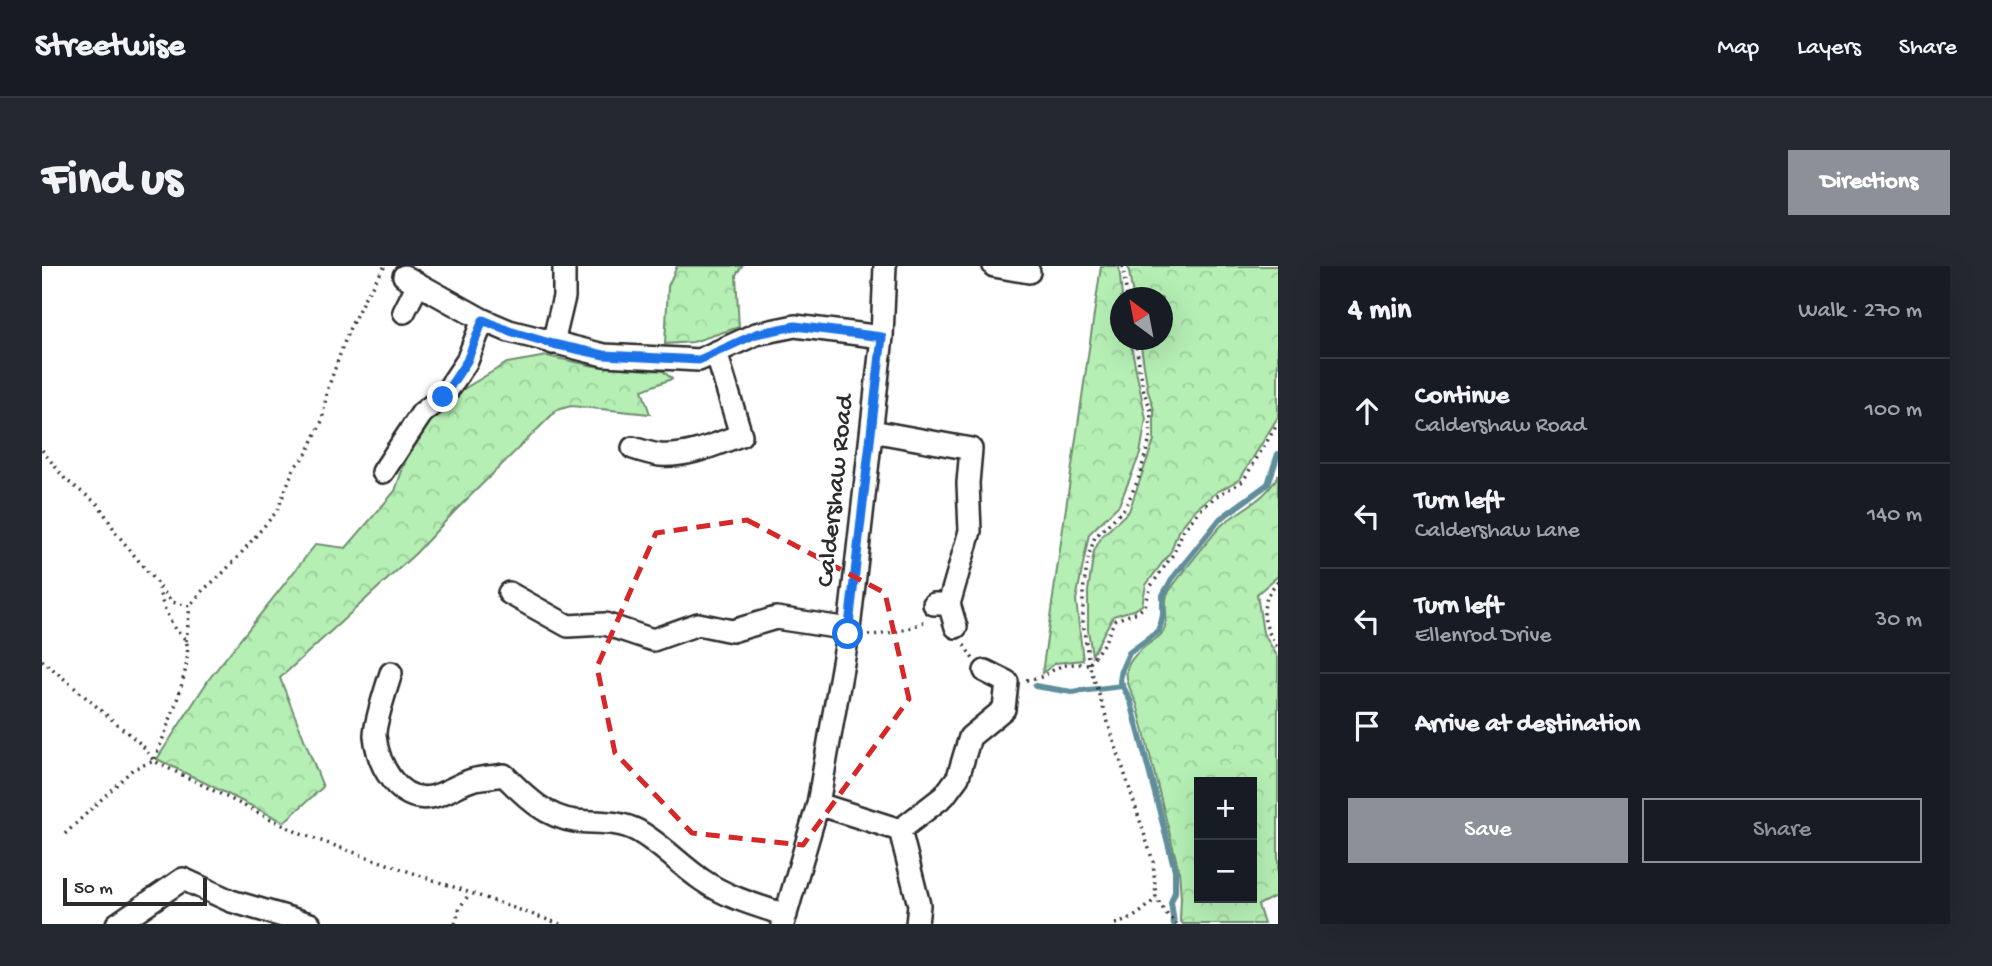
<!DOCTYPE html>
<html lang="en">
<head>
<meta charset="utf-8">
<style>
  body { margin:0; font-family:"Gochi Hand",sans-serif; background:#242831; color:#f1f3f6 }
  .controls { position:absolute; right:21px; bottom:21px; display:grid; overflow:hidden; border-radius:0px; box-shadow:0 7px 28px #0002 }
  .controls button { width:63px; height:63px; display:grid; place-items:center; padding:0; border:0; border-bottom:2px solid #363941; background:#171b24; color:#f1f3f6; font:35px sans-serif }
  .compass { position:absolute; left:1068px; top:21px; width:63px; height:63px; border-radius:50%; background:#171b24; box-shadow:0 7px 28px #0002; rotate:328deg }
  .scale { position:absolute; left:21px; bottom:18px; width:144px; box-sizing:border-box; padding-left:7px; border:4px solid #2b2b2b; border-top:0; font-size:19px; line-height:24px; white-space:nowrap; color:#2b2b2b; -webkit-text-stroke:5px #fff; paint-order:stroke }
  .stop { position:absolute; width:21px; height:21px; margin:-16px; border:5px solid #1a73e8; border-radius:50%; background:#fff }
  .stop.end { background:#1a73e8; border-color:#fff; box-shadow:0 2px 7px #0008 }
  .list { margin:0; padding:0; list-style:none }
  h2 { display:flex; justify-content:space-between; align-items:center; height:91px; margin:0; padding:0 28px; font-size:30px }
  h2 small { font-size:23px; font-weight:400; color:#9ea1a6 }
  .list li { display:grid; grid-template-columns:46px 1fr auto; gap:21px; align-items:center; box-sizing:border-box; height:105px; padding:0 28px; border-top:2px solid #363941 }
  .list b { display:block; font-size:26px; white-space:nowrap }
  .list p { margin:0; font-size:23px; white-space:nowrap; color:#9ea1a6 }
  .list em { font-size:23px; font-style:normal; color:#9ea1a6 }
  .actions { display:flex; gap:14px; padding:21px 28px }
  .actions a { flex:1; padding:16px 0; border:2px solid #8c9099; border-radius:0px; text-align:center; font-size:24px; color:#8c9099 }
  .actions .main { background:#8c9099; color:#fff }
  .icon { flex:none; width:38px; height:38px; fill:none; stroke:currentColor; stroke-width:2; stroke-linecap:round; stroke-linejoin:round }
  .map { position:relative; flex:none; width:1236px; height:658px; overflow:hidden; border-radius:0px }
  header { display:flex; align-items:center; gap:42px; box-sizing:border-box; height:98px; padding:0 35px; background:#171b24; border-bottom:2px solid #363941 }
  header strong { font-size:33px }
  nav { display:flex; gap:38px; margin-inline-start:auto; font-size:24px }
  .intro { display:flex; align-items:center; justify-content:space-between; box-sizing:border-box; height:168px; padding:0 42px }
  h1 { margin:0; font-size:49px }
  .button { padding:18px 32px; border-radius:0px; background:#8c9099; color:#fff; font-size:24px; font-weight:700 }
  main { display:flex; gap:42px; padding:0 42px }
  aside { flex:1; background:#171b24; border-radius:0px; box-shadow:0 7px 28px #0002 }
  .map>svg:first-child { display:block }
</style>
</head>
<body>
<header>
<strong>Streetwise</strong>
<nav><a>Map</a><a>Layers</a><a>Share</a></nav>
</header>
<div class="intro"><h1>Find us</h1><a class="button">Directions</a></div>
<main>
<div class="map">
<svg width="1236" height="658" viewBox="0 0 1236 658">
  <defs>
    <pattern id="forest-crowns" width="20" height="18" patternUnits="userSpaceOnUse" patternTransform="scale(1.75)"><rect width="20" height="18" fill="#b5efb4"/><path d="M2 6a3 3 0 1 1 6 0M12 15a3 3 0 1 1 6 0" fill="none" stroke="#9ccd9b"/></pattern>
  </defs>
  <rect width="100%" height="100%" fill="#fff"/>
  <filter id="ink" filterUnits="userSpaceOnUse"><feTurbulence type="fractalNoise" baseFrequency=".0143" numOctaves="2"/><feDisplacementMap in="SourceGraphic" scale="14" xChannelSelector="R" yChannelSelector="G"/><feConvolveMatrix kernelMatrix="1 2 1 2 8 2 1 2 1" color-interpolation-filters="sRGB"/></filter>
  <g filter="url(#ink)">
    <path fill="url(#forest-crowns)" stroke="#708d70" stroke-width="2" fill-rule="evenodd" d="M635,0H700L694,9L697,61L651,76L623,78L626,20Z
      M1059,0H1077L1080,31L1078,32V74H1088L1104,153L1098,188L1077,239L1047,268L1034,334L1041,394L1014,397L1000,407Z
      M1086,0H1236V151L1198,213L1175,226L1154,243L1136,265L1129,285L1104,319L1100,339L1094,343L1071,350L1050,389L1046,364V325L1052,285L1060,270L1087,245L1112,174V144L1106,125L1098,74H1120V32L1091,31Z
      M505,90L552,100L621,105L630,113L600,124L608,148L529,140L515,144L412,246L374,287L238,412L281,521L242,556L115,493L167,413L274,278L304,282L353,225L363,196L386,153L415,127L465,97Z
      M1236,208V310L1215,328L1221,367L1236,391V629L1216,639L1222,658H1141L1138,654L1139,631L1137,605L1095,438C1081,410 1078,399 1105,379C1110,375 1118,371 1121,366C1128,352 1121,341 1125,329C1127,323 1175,263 1181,258C1199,243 1228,231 1236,208ZM1157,516H1210V632H1157Z"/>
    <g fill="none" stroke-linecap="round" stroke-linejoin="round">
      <path stroke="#618f9b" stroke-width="6" d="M993,420L1030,426L1080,420
        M1132,658L1129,636L1133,626V604L1089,436L1078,415L1080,403L1087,387L1117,365L1121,349V329L1130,313L1178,253L1226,218L1236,188"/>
      <defs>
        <path id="street" d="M952,0L987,6
          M362,10L441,54L467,65L562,89L657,94L714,68L753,60L840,71
          M362,46L376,18
          M511,77L522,31V0
          M830,165L929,183L926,217L928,265L907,338
          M591,182C600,185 610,188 618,189C647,191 674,178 699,169L674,86
          M341,206L380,147L401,131L425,95L441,54
          M467,327L526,360L563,358L611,374L656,358L690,365L734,352L807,363
          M892,338H907L914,361
          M349,407C345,420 332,459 333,470C336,499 356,537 389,531C404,528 416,518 430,514C440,511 452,511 462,509C483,530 503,551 533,555C554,557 576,554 596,565C619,578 638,599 660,614C684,631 716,640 744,649
          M776,538L858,564L877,639L875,658
          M858,564L902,530L916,511L928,471L962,443L965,416L943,405
          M75,658L141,613L189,635L268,658
          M741,658L776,538L807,363L840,71L843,0"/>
      </defs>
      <use href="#street" stroke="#2b2b2b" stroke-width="26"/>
      <path stroke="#2b2b2b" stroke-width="3.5" stroke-dasharray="2 5" stroke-linecap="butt" d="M1081,0L1085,32
        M0,184L23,213L57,239L75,268L130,336L148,340L162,323L178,310L195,292L235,245L252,202L265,187L280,155L285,125L306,66L323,31L343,0
        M1236,315C1215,339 1220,357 1236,383
        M826,369C847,368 864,365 883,355
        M144,375L148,340
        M922,379L931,393
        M0,394L101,480L112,495L259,568L518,658
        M1048,397L1063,375L1073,354L1096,346L1103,340L1109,320L1132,287L1141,265L1157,245L1175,230L1201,215L1236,157
        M1047,398L1041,357V325L1047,288L1053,271L1083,242L1096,214L1108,173L1109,144L1102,126L1093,74
        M984,414C1004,412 1002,408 1017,401C1027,397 1037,398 1047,398L1111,595L1114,632L1126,650L1135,658
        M23,568L91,503L112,495C121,471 153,398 144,375C142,371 136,367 133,363C126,352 119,336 117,323
        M413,658L418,641L428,627
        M1073,658C1091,654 1101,645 1114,632"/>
      <use href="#street" stroke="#fff" stroke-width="21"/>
    </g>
  </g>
  <g fill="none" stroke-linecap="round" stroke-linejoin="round" filter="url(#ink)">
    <path stroke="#1a73e8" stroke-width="9" d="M401,131L425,95L441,54L467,65L511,78L562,89L657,94L714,68L753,60L840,71L806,368"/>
  </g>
  <path fill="none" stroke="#d62828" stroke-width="5" stroke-dasharray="14 9" stroke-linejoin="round" d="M705,254L843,327L867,433L761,579L650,567L573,487L555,401L614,267Z"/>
  <g text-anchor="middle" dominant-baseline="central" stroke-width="6" stroke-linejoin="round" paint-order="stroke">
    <g font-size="26" fill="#2b2b2b" stroke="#fff">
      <text transform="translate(795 225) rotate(-84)">Caldershaw Road</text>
    </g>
  </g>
</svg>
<div class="controls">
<button>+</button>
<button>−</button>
</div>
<svg class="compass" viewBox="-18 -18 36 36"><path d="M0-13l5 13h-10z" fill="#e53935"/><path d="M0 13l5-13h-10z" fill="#9ea1a6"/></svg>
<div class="scale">50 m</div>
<div class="stop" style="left:806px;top:368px"></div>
<div class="stop end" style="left:401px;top:131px"></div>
</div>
<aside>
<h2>4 min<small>Walk · 270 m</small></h2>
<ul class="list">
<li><svg class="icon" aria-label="ahead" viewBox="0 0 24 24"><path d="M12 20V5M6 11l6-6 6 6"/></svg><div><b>Continue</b><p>Caldershaw Road</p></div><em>100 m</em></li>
<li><svg class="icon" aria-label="left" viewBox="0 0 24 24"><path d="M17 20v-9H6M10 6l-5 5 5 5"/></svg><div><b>Turn left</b><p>Caldershaw Lane</p></div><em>140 m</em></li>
<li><svg class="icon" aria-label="left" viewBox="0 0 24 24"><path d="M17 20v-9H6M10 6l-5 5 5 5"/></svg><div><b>Turn left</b><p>Ellenrod Drive</p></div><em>30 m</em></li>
<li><svg class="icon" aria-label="arrive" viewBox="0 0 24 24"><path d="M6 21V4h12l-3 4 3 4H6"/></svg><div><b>Arrive at destination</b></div></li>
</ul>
<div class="actions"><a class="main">Save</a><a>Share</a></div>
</aside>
</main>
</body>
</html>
